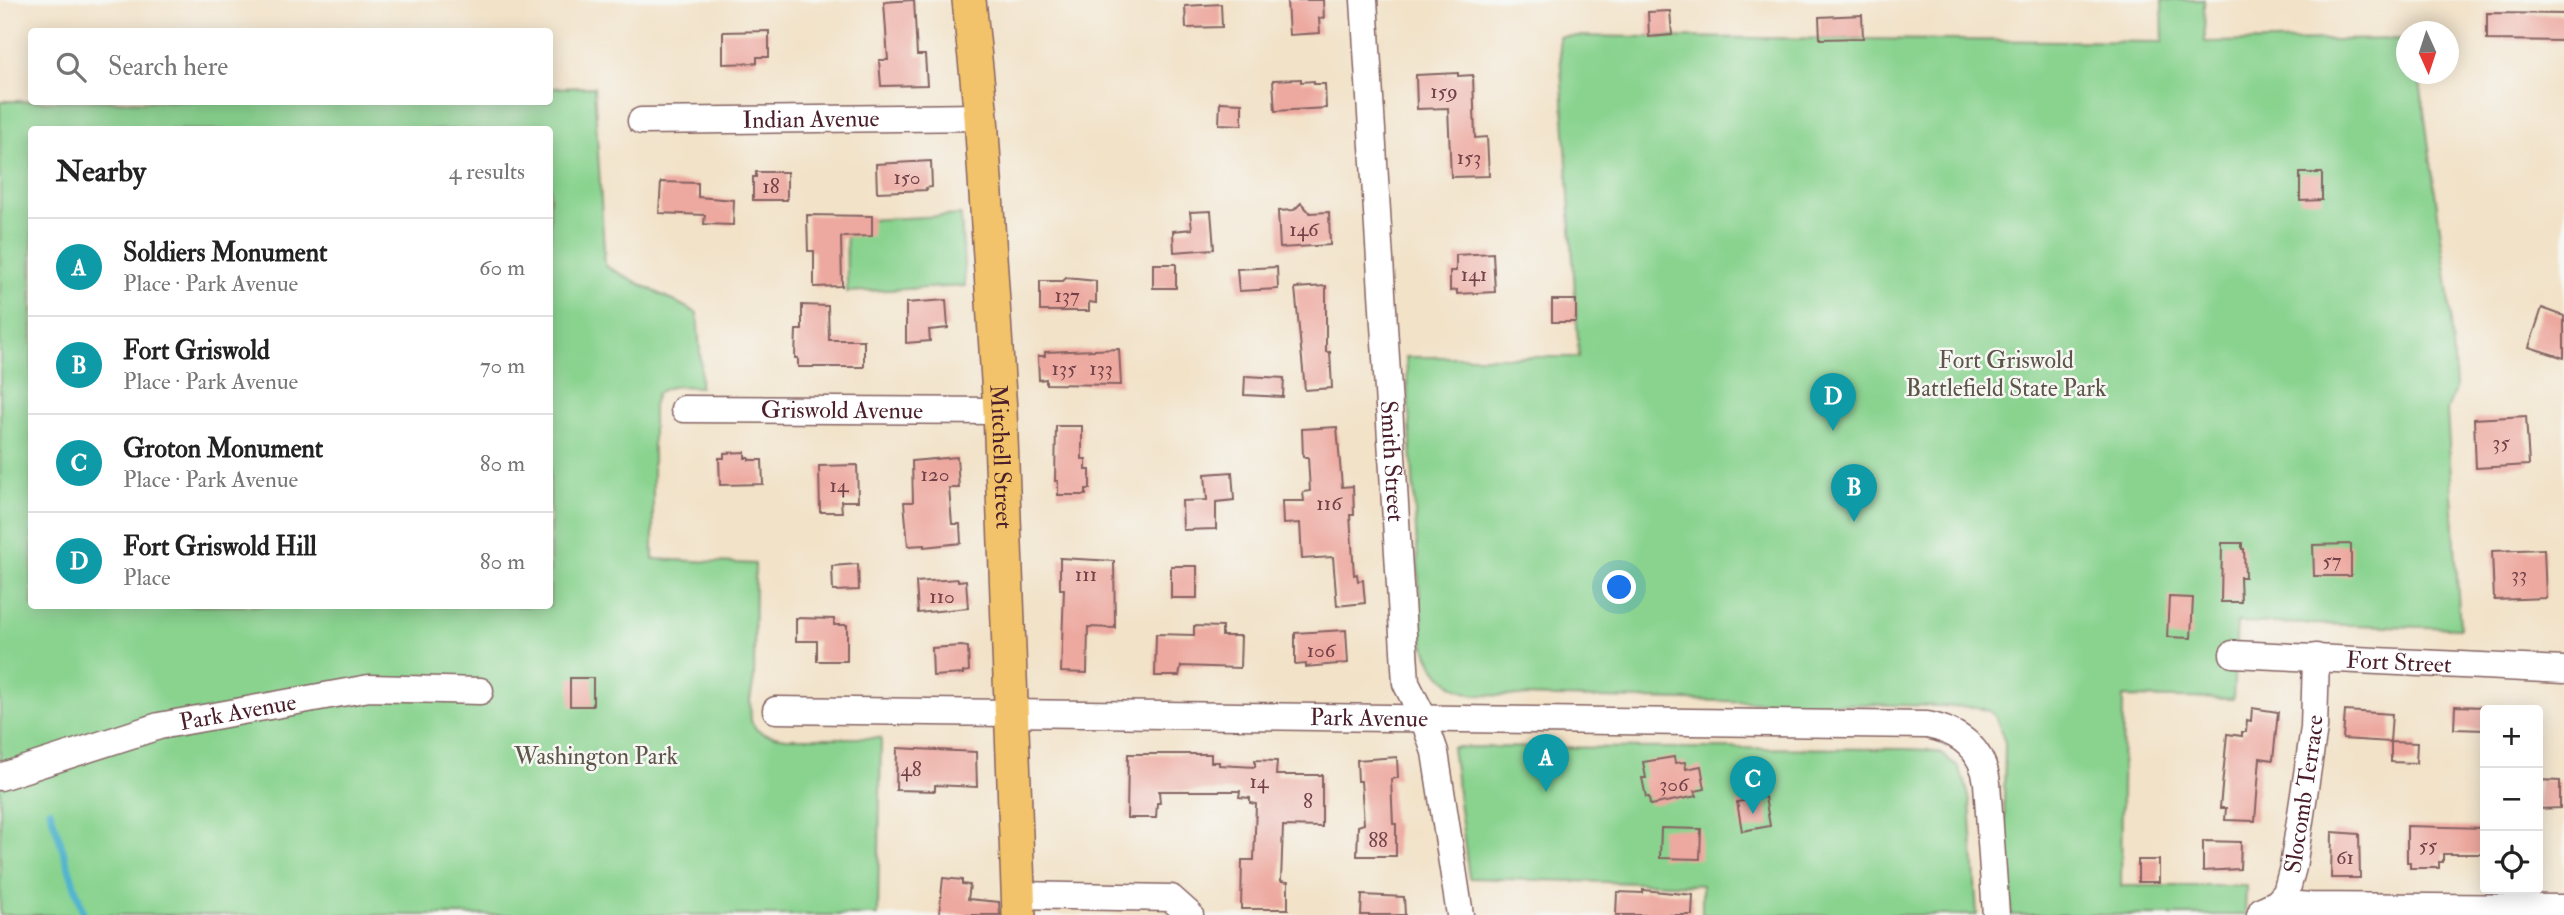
<!DOCTYPE html>
<html lang="en">
<head>
<meta charset="utf-8">
<style>
  body { margin:0; font-family:"IM FELL Double Pica",serif; background:#f6f6f6; color:#222 }
  .controls { position:absolute; right:21px; bottom:21px; display:grid; overflow:hidden; border-radius:7px; box-shadow:0 4px 18px #0003 }
  .controls button { width:63px; height:63px; display:grid; place-items:center; padding:0; border:0; border-bottom:2px solid #e0e0e0; background:#fff; color:#222; font:35px sans-serif }
  .compass { position:absolute; left:2396px; top:21px; width:63px; height:63px; border-radius:50%; background:#fff; box-shadow:0 4px 18px #0003; rotate:177deg }
  .you { position:absolute; left:1620px; top:588px; width:24px; height:24px; margin:-18px; border:5px solid #fff; border-radius:50%; background:#1a73e8; box-shadow:0 0 0 10px #1a73e833 }
  .badge { display:grid; place-items:center; width:46px; height:46px; border-radius:50%; background:#b5179e; color:#fff; font-size:23px; font-weight:700 }
  .pin { position:absolute; translate:-50% -58px; filter:drop-shadow(0 2px 4px #0008) }
  .pin::after { content:''; position:absolute; top:37px; width:24px; height:21px; background:inherit; clip-path:polygon(0 0,100% 0,50% 100%) }
  .list { margin:0; padding:0; list-style:none }
  h2 { display:flex; justify-content:space-between; align-items:center; height:91px; margin:0; padding:0 28px; font-size:30px }
  h2 small { font-size:23px; font-weight:400; color:#767676 }
  .list li { display:grid; grid-template-columns:46px 1fr auto; gap:21px; align-items:center; box-sizing:border-box; height:98px; padding:0 28px; border-top:2px solid #e0e0e0 }
  .list b { display:block; font-size:26px; white-space:nowrap }
  .list p { margin:0; font-size:23px; white-space:nowrap; color:#767676 }
  .list em { font-size:23px; font-style:normal; color:#767676 }
  .icon { flex:none; width:38px; height:38px; fill:none; stroke:currentColor; stroke-width:2; stroke-linecap:round; stroke-linejoin:round }
  .map { position:relative; flex:none; width:2564px; height:915px; overflow:hidden }
  .search { position:absolute; background:#fff; box-shadow:0 4px 18px #0003; left:28px; top:28px; width:525px; height:77px; display:flex; align-items:center; gap:18px; box-sizing:border-box; padding:0 24px; border-radius:7px; color:#767676; font-size:26px }
  .panel { position:absolute; background:#fff; box-shadow:0 4px 18px #0003; left:28px; top:126px; width:525px; height:483px; border-radius:7px }
  .map>svg:first-child { display:block }
</style>
</head>
<body>
<div class="map">
<svg width="2564" height="915" viewBox="0 0 2564 915">
  <rect width="100%" height="100%" fill="#f6f6f2"/>
  <filter id="ink" filterUnits="userSpaceOnUse"><feTurbulence type="fractalNoise" baseFrequency=".0143" numOctaves="2"/><feDisplacementMap in="SourceGraphic" scale="14" xChannelSelector="R" yChannelSelector="G"/><feConvolveMatrix kernelMatrix="1 2 1 2 8 2 1 2 1" color-interpolation-filters="sRGB"/></filter>
  <filter id="wash" filterUnits="userSpaceOnUse"><feTurbulence type="fractalNoise" baseFrequency=".00686" numOctaves="4" result="noise"/><feDisplacementMap in="SourceGraphic" scale="28" xChannelSelector="R" yChannelSelector="G"/><feGaussianBlur stdDeviation="1.57" result="paint"/><feColorMatrix in="noise" values="0 0 0 0 0 0 0 0 0 0 0 0 0 0 0 0 0 1.4 0 .05"/><feComposite in="paint" operator="in"/></filter>
  <g filter="url(#wash)">
    <rect width="100%" height="100%" fill="#f2e2c8"/>
    <path fill="#89d38f" stroke="#6a795d" stroke-width="2" fill-rule="evenodd" d="M2162,0H2204L2205,42L2406,39V74H2419L2449,295L2456,386L2447,411L2460,628L2237,622L2233,699L2123,697L2121,886H2246L2245,915H2011L2004,803L2005,743L1996,717L1989,711L1976,707L1475,695C1445,688 1426,663 1422,634L1406,357H1579L1559,36L2163,42Z
      M594,87L605,266L697,313L701,365L700,387C684,386 671,384 657,393L653,406V559L755,564L754,679L750,700L751,721L757,730L764,734L786,738H881L878,915H0V101L550,102V88ZM32,130H550V606H32Z
      M961,215L965,286L847,292L846,221Z
      M1452,747L1908,749L1928,750L1942,754L1958,767L1965,782L1970,801L1977,915H1702V885L1469,878Z"/>
    <g fill="none" stroke-linecap="round" stroke-linejoin="round">
      <path stroke="#4fb3ce" stroke-width="7" d="M50,810L84,915"/>
    </g>
    <g id="blocks">
      <path fill="#eda89f" d="M914,0L917,55H925L927,85L881,86L879,60H888L884,2Z
        M1287,0H1323L1324,19L1319,18L1320,33L1289,35Z
        M1221,4L1222,27L1186,28L1185,6Z
        M1670,11L1672,35L1649,37L1648,12Z
        M2487,13L2564,14V41L2487,40Z
        M1862,15L1863,38L1820,39L1819,17Z
        M769,31V57H757V63L723,64V32Z
        M1458,73V76L1473,75L1475,138L1487,137L1489,176L1451,177L1448,108L1417,109L1416,75Z
        M1301,79V82L1314,81V84H1325L1326,108L1275,111L1273,80Z
        M1220,102L1242,103V125L1219,124Z
        M931,161L932,187L926,188L927,190L877,192L876,164Z
        M756,172H787V200H753V177H756Z
        M2300,173H2322V200L2300,201Z
        M661,182L698,183V197L734,200L733,225L704,224L705,215L659,213Z
        M1301,203L1310,213L1329,212L1330,245L1280,248L1278,211L1294,210Z
        M1211,211L1214,249L1174,252L1173,231L1192,229L1190,212Z
        M807,215L872,216V236L841,237L842,286L814,287V251H808Z
        M1493,253L1495,292L1457,294V290L1450,291V271H1456V255Z
        M1153,264H1176V288H1153Z
        M1277,267L1278,289L1239,291L1237,269Z
        M1066,278L1096,281V303L1089,302V311H1040V281H1063Z
        M1326,286V352H1330L1332,388L1305,390L1295,288Z
        M946,300L948,328L929,330L930,341L906,343V303Z
        M1552,300H1576V322H1552Z
        M802,305L828,306L829,340H864V367H798V358H795L796,330H802Z
        M2542,308L2564,316V358L2529,347Z
        M1119,349L1121,385L1046,384V379L1039,380L1038,356H1045V352Z
        M1245,376L1284,378L1283,397L1244,395Z
        M2526,416L2529,465L2476,468L2474,419Z
        M1056,426H1082V459H1086V470H1090V489H1086V495H1058V481H1055Z
        M1337,427L1342,487L1353,486L1354,515H1350L1354,575L1357,574L1358,581L1363,580L1365,603L1337,606L1333,557L1302,559L1300,523L1283,524L1282,501H1304L1303,492L1310,491L1308,457H1303L1302,429Z
        M745,452V458H749V460H762L763,484L720,485L719,458H724V453Z
        M957,457L959,488H949L952,524H960L961,543L924,547V545L908,546L904,502H913L912,461Z
        M857,465L858,501H841L842,512H820L819,466Z
        M1232,472L1234,500L1216,502V529L1183,530L1182,501L1207,500L1205,474Z
        M2222,543H2242V549H2244L2245,577H2240L2241,602H2221Z
        M2351,544V576H2314L2313,545Z
        M2544,549L2546,598L2494,600L2492,551Z
        M1060,558L1114,561L1115,628L1088,627L1087,673L1061,672L1064,589H1060Z
        M858,564L859,590L833,591L832,566Z
        M1171,566H1197V598H1171Z
        M958,579V581L966,580L968,608L918,613L916,582Z
        M2169,597L2193,598L2191,638L2167,637Z
        M796,618L834,619V625H847V661H817V641H796Z
        M1194,626L1222,627V636H1241L1240,668L1181,666L1179,676H1155L1156,634L1194,635Z
        M1346,630L1348,663L1306,667V664L1295,665V633Z
        M961,646L968,647L969,671L963,672V674L933,676L932,648Z
        M570,678H593V706H570Z
        M2455,706L2485,707V730L2454,729Z
        M2252,708L2278,712L2273,760L2260,758L2255,821L2225,820L2226,808H2220L2227,734L2242,736V732H2246L2247,720L2251,721Z
        M2345,711L2392,714L2390,742L2343,739Z
        M2391,742L2417,743L2416,763L2391,762Z
        M897,748L976,752L977,787L935,785V791L896,790Z
        M1128,754H1211V762H1219V765L1255,767V760L1277,761L1276,775H1322V827L1283,826L1281,881L1288,882V909H1241L1242,860H1254L1256,804L1250,803V798L1239,797L1240,791H1159L1160,803H1157L1156,818H1127Z
        M1397,757L1398,778L1391,779L1393,824H1396V856H1357L1358,826L1364,824L1361,781H1358L1357,760Z
        M1674,757L1675,763L1685,762L1686,769L1701,766L1705,789L1695,791L1697,796L1650,805L1649,797H1646L1642,778H1646L1643,762Z
        M2538,780L2560,781V808L2538,809Z
        M1765,797L1770,826L1742,831L1737,802Z
        M2407,826L2485,828V854H2443V862H2439V868H2410V862H2407Z
        M1661,828L1701,829L1700,859L1660,858Z
        M2332,832L2359,834L2360,878H2331Z
        M2203,841L2241,842L2240,869L2203,871Z
        M2138,860H2159V882H2138Z
        M943,878L962,880V884L970,885L968,899L999,902L1000,915H939Z
        M1643,890L1693,895L1692,915H1616L1617,892L1643,893Z
        M1362,895L1404,897L1405,915H1361Z"/>
    </g>
  </g>
  <g filter="url(#ink)">
    <use href="#blocks" fill-opacity="0" stroke="#856362" stroke-width="2"/>
    <g fill="none" stroke-linecap="round" stroke-linejoin="round">
      <defs>
        <g id="minor">
          <path id="s1" d="M1364,0L1406,683L1423,717L1435,752L1460,915"/>
          <path id="s2" d="M641,121L981,117"/>
          <path id="s3" d="M684,409L1000,411"/>
          <path id="s4" d="M2233,654L2564,670"/>
          <path id="s5" d="M776,710L1927,725C1959,731 1983,749 1987,783L1996,915"/>
          <path id="s6" d="M0,777L159,726L369,688L480,691"/>
          <path d="M1018,895L1171,898L1190,915"/>
          <path d="M2277,903L2310,906L2564,908"/>
          <path id="s7" d="M2260,915L2262,910L2277,903L2286,893L2293,867L2314,728L2316,657"/>
        </g>
        <g id="major">
          <path id="s8" d="M969,0L981,117L1000,411L1019,915"/>
        </g>
      </defs>
      <use href="#minor" stroke="#856362" stroke-width="29"/>
      <use href="#major" stroke="#856362" stroke-width="36"/>
      <use href="#minor" stroke="#fff" stroke-width="26"/>
      <use href="#major" stroke="#f2c36a" stroke-width="33"/>
    </g>
  </g>
  <g text-anchor="middle" dominant-baseline="central" stroke-width="5" stroke-linejoin="round" paint-order="stroke">
    <g font-size="21" fill="#734148">
      <text x="1444" y="91">159</text>
      <text x="1469" y="157">153</text>
      <text x="907" y="177">150</text>
      <text x="771" y="186">18</text>
      <text x="1304" y="229">146</text>
      <text x="1474" y="274">141</text>
      <text x="1067" y="295">137</text>
      <text x="1064" y="368">135</text>
      <text x="1101" y="368">133</text>
      <text x="2501" y="442">35</text>
      <text x="935" y="474">120</text>
      <text x="839" y="485">14</text>
      <text x="1329" y="503">116</text>
      <text x="2332" y="560">57</text>
      <text x="1086" y="574">111</text>
      <text x="2519" y="574">33</text>
      <text x="942" y="596">110</text>
      <text x="1321" y="650">106</text>
      <text x="911" y="769">48</text>
      <text x="1259" y="781">14</text>
      <text x="1674" y="784">306</text>
      <text x="1308" y="801">8</text>
      <text x="1378" y="840">88</text>
      <text x="2428" y="845">55</text>
      <text x="2345" y="857">61</text>
    </g>
    <g font-size="24" fill="#4a1f2b" stroke="#f6f6f2">
      <text stroke="none"><textPath href="#s2" startOffset="170">Indian Avenue</textPath></text>
      <text stroke="none"><textPath href="#s3" startOffset="158">Griswold Avenue</textPath></text>
      <text stroke="none"><textPath href="#s8" startOffset="458">Mitchell Street</textPath></text>
      <text stroke="none"><textPath href="#s1" startOffset="462">Smith Street</textPath></text>
      <text stroke="none"><textPath href="#s4" startOffset="166">Fort Street</textPath></text>
      <text stroke="none"><textPath href="#s6" startOffset="247">Park Avenue</textPath></text>
      <text stroke="none"><textPath href="#s5" startOffset="593">Park Avenue</textPath></text>
      <text stroke="none"><textPath href="#s7" startOffset="136">Slocomb Terrace</textPath></text>
    </g>
    <g font-size="24" fill="#5d5549" stroke="#f6f6f2">
      <text x="2006" y="360">Fort Griswold<tspan x="2006" dy="28">Battlefield State Park</tspan></text>
      <text x="596" y="756">Washington Park</text>
    </g>
  </g>
</svg>
<div class="controls">
<button>+</button>
<button>−</button>
<button><svg class="icon" aria-label="locate" viewBox="0 0 24 24"><circle cx="12" cy="12" r="6"/><path d="M12 2v4M12 18v4M2 12h4M18 12h4"/></svg></button>
</div>
<svg class="compass" viewBox="-18 -18 36 36"><path d="M0-13l5 13h-10z" fill="#e53935"/><path d="M0 13l5-13h-10z" fill="#767676"/></svg>
<div class="you"></div>
<div class="pin badge" style="left:1546px;top:792px;background:#0f9aa8">A</div>
<div class="pin badge" style="left:1854px;top:522px;background:#0f9aa8">B</div>
<div class="pin badge" style="left:1753px;top:814px;background:#0f9aa8">C</div>
<div class="pin badge" style="left:1833px;top:431px;background:#0f9aa8">D</div>
<div class="search"><svg class="icon" aria-label="search" viewBox="0 0 24 24"><circle cx="10" cy="10" r="6"/><path d="M15 15l6 6"/></svg>Search here</div>
<section class="panel">
<h2>Nearby<small>4 results</small></h2>
<ul class="list">
<li><span class="badge" style="background:#0f9aa8">A</span><div><b>Soldiers Monument</b><p>Place · Park Avenue</p></div><em>60 m</em></li>
<li><span class="badge" style="background:#0f9aa8">B</span><div><b>Fort Griswold</b><p>Place · Park Avenue</p></div><em>70 m</em></li>
<li><span class="badge" style="background:#0f9aa8">C</span><div><b>Groton Monument</b><p>Place · Park Avenue</p></div><em>80 m</em></li>
<li><span class="badge" style="background:#0f9aa8">D</span><div><b>Fort Griswold Hill</b><p>Place</p></div><em>80 m</em></li>
</ul>
</section>
</div>
</body>
</html>
